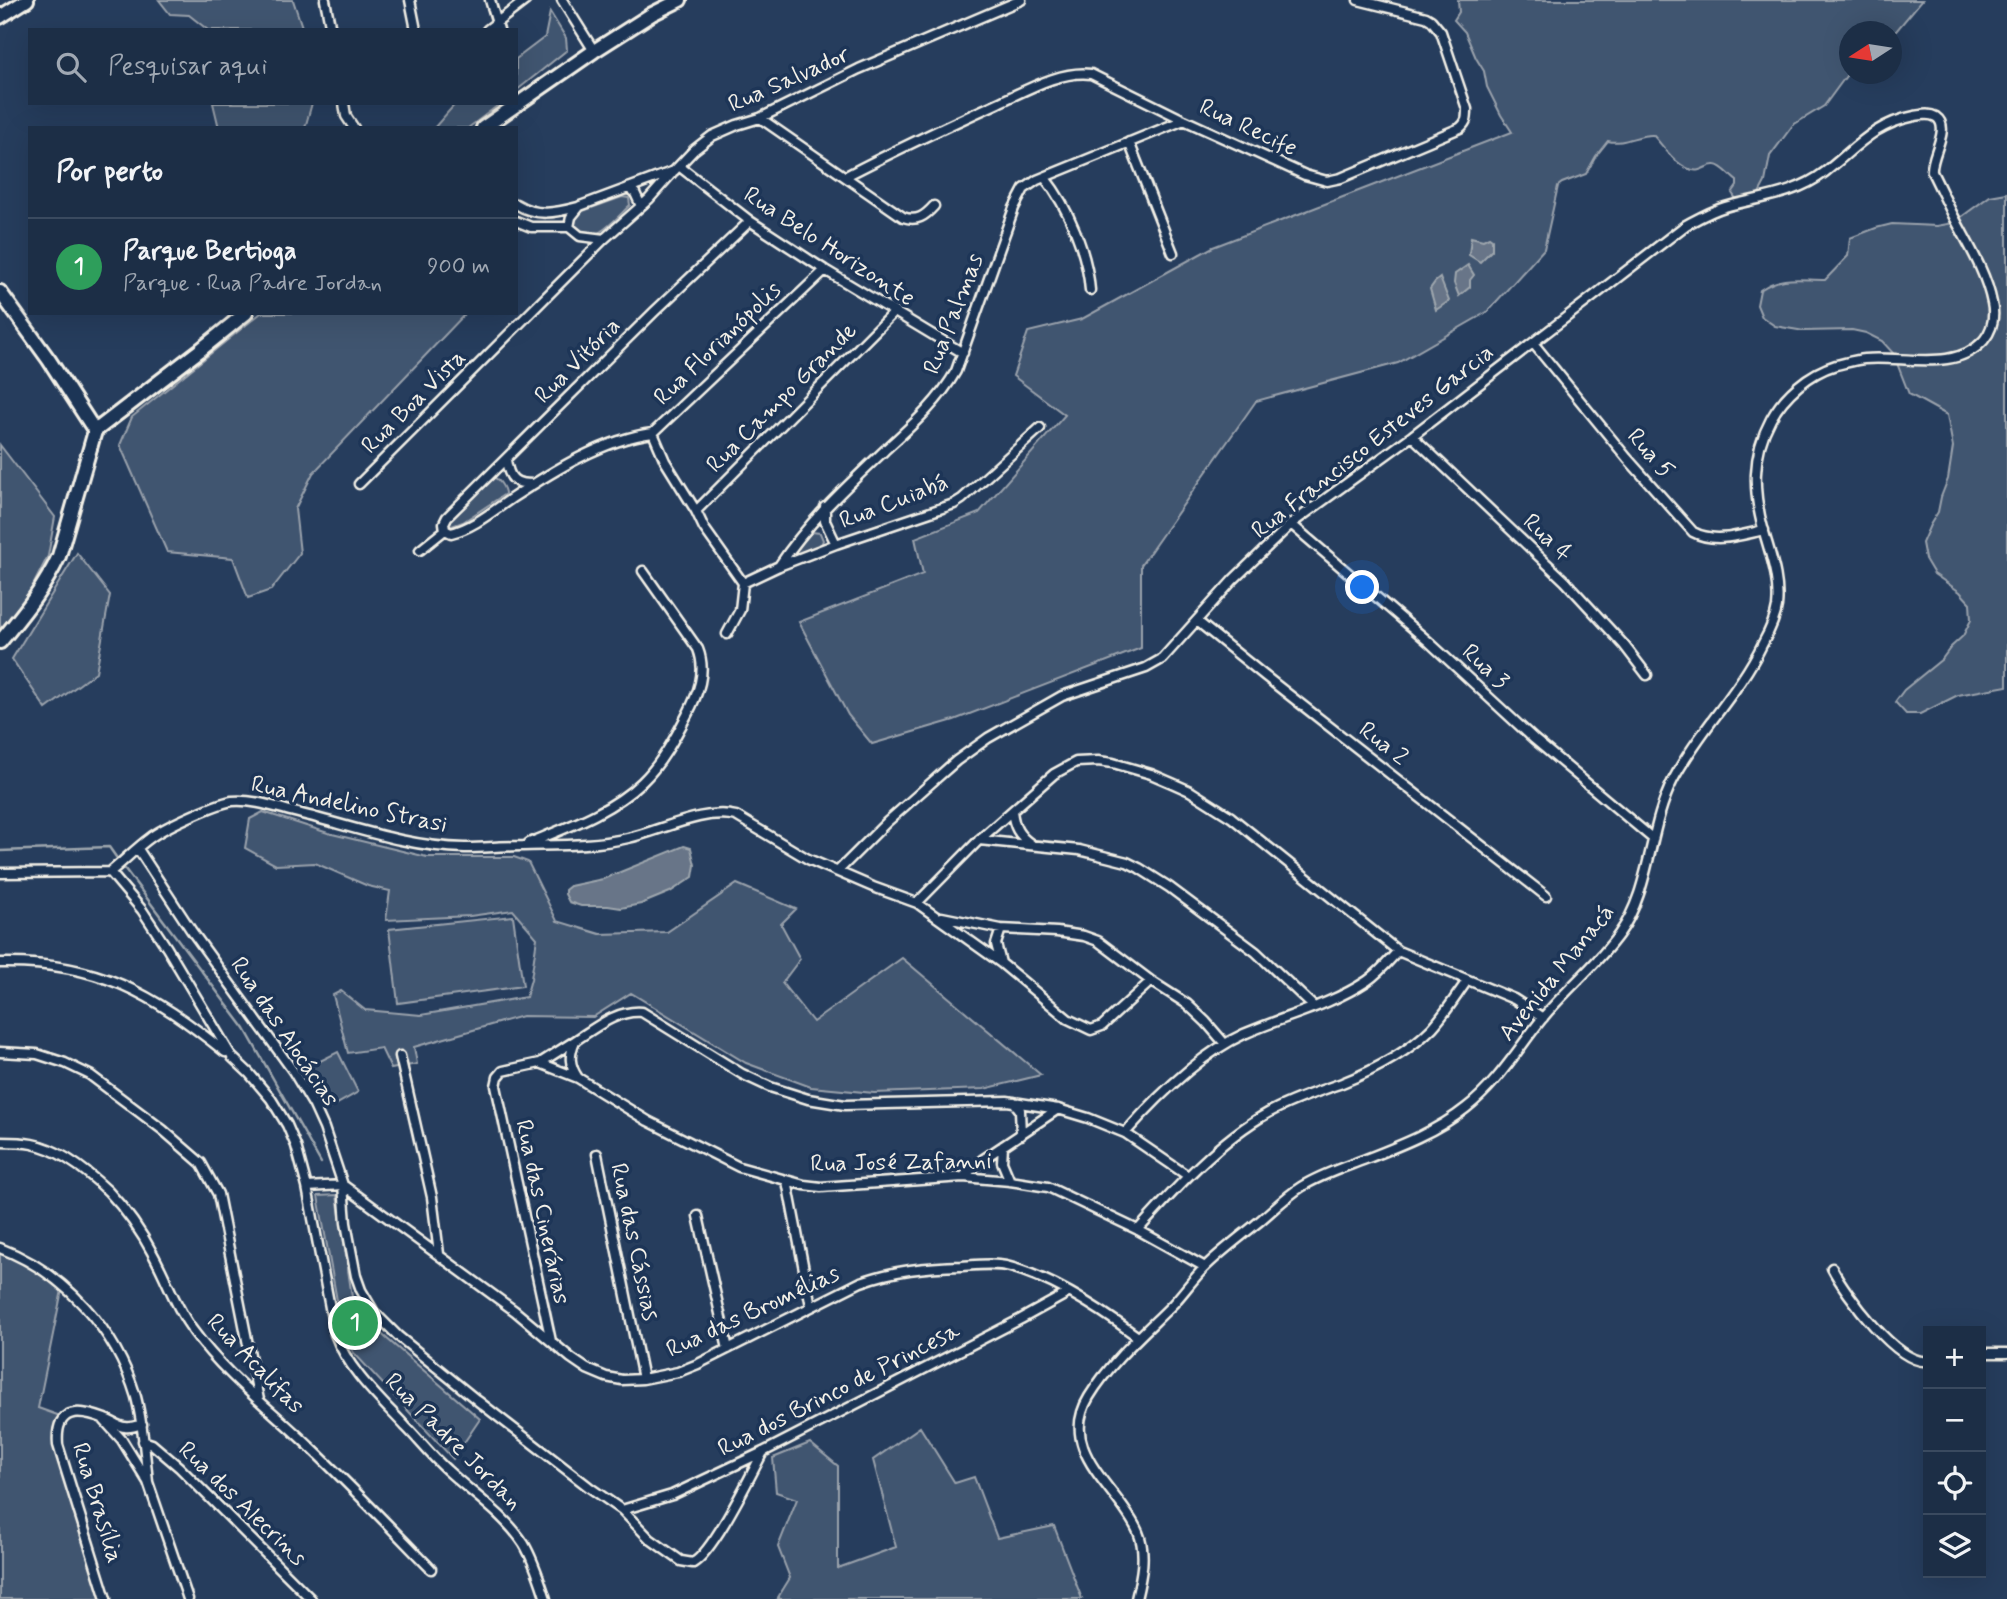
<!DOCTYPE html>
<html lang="pt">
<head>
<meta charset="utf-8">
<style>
  body { margin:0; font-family:Mynerve,sans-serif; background:#25364d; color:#f1f3f6 }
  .controls { position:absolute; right:21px; bottom:21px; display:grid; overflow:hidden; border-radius:0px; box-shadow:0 7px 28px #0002 }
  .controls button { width:63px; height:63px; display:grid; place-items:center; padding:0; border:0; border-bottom:2px solid #3a4a5f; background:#1c2e46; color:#f1f3f6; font:35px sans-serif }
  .compass { position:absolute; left:1839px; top:21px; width:63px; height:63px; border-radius:50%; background:#1c2e46; box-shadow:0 7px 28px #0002; rotate:258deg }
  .you { position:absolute; left:1363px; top:588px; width:24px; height:24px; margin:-18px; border:5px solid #fff; border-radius:50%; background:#1a73e8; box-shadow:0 0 0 10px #1a73e833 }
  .badge { display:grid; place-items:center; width:46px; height:46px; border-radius:50%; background:#8abfa5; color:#fff; font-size:23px; font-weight:700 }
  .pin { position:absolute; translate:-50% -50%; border:4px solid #fff; box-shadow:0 2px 7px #0006 }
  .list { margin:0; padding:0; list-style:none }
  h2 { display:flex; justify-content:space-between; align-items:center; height:91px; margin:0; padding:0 28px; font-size:30px }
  h2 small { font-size:23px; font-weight:400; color:#a0a8b3 }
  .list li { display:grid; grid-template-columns:46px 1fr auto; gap:21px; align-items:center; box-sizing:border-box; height:98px; padding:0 28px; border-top:2px solid #3a4a5f }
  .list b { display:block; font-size:26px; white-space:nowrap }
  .list p { margin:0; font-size:23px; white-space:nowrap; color:#a0a8b3 }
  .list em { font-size:23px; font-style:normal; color:#a0a8b3 }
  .icon { flex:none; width:38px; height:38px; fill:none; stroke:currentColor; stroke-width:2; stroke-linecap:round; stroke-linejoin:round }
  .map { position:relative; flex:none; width:2007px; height:1599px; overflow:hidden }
  .search { position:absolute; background:#1c2e46; box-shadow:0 7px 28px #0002; left:28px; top:28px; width:490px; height:77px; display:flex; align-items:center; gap:18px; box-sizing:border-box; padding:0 24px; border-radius:0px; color:#a0a8b3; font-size:26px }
  .panel { position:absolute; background:#1c2e46; box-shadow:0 7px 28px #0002; left:28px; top:126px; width:490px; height:189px; border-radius:0px }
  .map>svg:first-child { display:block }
</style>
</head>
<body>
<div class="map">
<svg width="2007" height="1599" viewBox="0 0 2007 1599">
  <rect width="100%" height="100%" fill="#263d5d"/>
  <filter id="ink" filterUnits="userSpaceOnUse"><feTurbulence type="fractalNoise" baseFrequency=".0143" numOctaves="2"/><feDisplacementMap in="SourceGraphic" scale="14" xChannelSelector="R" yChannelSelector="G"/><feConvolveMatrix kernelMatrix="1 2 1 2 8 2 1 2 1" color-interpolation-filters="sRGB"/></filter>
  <g filter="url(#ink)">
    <path fill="#40546f" stroke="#9aa2ac" stroke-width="2" d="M159,0H293L303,30H208L189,15L170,14Z
      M1458,0H1922L1892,36V32H1850L1849,72L1824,106L1793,125L1770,156L1765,182L1756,199H1736L1732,193L1737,186V181C1731,177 1722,165 1715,165C1706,164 1702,174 1689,169C1674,163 1664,147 1653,135C1638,134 1624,145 1608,141L1596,156L1586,174L1562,183L1558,186L1544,249L1487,312L1398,363L1256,401L1141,565V648L954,720L872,744L848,715L799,622L923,574L915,538L979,513L1065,415L1013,376L1028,332L1082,319L1213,247L1512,132L1501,115L1487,87L1484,71L1476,58L1465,32L1454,20L1459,12Z
      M550,12L566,38L567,50L516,91V59L545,37Z
      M213,103H312L305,128H219Z
      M456,103H501L468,128H434Z
      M2007,193V686L1958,695L1920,714H1906L1895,702L1904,690L1942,659L1951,647L1963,636L1971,620L1970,603L1960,592L1934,574L1925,559L1922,543L1930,525L1938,512L1941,497L1948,479L1953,447L1947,415L1909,394L1893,353L1882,341L1866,333L1852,330L1804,331L1775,326L1762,317L1757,305L1760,290C1782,275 1799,280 1825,280L1848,256L1850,238L1876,228L1892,224L1937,226L1953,223L1990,196Z
      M622,197L629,198L630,205C615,219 588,255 572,222L580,212Z
      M261,313H466L313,473L295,509L300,553L271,590L248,598L233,558L167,552L120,445L132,417Z
      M0,445L55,517L48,556L13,625L0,640Z
      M493,477C499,479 505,488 505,494L463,522L452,526L449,525L447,520L489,479Z
      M812,532L820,533L823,540L821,545L792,556L790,554L794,547Z
      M77,553L110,595L96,672L46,709L12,659Z
      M263,812L328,833L427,857H514L528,862L557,921L600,934L667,932L737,884L796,909L781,924L800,959L782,983L813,1022L902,958L1041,1075L984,1089L874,1093L811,1087L746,1063L631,993L593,1017L522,1016L414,1047L417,1064L391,1069L381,1048L348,1053L333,995L341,991L365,1010L421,1015L526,997L531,979L537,938L513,910L470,916L386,920L390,891L368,886L315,863L276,865L245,848L250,819Z
      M513,916L523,986L398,1003L389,929Z
      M338,1052L358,1092L330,1108L308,1067Z
      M337,1195L352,1297L363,1318L480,1419L453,1459L353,1352L342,1328L318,1196Z
      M0,1251L11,1252L63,1285L38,1408L63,1417L58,1445L106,1599H0Z
      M920,1427L955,1483L974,1477L997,1538L1054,1526L1082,1599H777L790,1578L778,1547L797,1499L776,1492L773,1458L810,1443L838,1466V1568L896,1547L873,1460Z"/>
    <path fill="#677588" stroke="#9fa7ae" stroke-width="2" d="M1471,237L1483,240L1489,237L1492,239V250L1480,262L1469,255Z
      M1468,265L1474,275L1470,280V287L1459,296L1454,283L1455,274Z
      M1440,278L1449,301L1436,310L1430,289L1435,282Z
      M684,846L691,848L695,865L693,877L670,892L641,904L621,908L608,906H581L569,902L565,894V890L570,886L603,879Z"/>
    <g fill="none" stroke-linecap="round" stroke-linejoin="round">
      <path stroke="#9fa7ae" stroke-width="2.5" d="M0,851L109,847L116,857
        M125,869L245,1029L321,1163"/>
      <defs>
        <path id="street" d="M325,0L331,30
          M410,0L416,30
          M490,0L499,30
          M562,0L594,51
          M487,30L526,0
          M344,103L346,116L354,128
          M760,118L903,217C917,222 925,216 934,206
          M1129,142L1173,253
          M679,166L750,221L825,270L963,353
          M846,176C896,150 947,126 998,103C1025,91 1060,70 1091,74L1184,120L1305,175L1327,181L1341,178L1460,128C1467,122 1467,118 1467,109L1441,32L1431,20L1426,17L1358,0
          M1045,178C1068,207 1087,252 1090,290
          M628,188L635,193L641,206
          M516,204C537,217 555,213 578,207
          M516,221L531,227H569
          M750,221L654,312L447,517L444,523L445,530L451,533C473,528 493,511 512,498C553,471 604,439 653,433L825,270
          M569,227L571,217L580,206L674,171L694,150L712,136L737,125L760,118L859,69L1021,0
          M569,227L580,236L604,239
          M1533,343L1627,458L1693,532C1715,544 1740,535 1764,530
          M653,433L665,461L696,511L704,528L743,583L740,610L727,634
          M1412,436L1565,581L1624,645L1647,675
          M506,460C509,479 514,484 533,484
          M359,484L604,239L649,199L672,173
          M825,507V521L836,544
          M696,511L894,312
          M1291,524L1429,642L1534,739L1652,838
          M420,550L445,530
          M779,566C808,522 846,487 884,451C910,427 938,403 956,371L1014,208L1024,189L1037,180L1184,120
          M743,583L779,566L836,544L954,504L962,499L1040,428
          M1197,621L1265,676L1546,896
          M1012,811C1014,827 1018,835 1031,844
          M979,840L1079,850L1127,862L1139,868L1169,887L1256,952L1314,1007
          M529,843C568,827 611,812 642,782C661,764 675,738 687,715C698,694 707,672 698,649L643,571
          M138,849L191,930L293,1071L314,1106L324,1128L343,1185L346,1223L356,1276L361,1290L374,1312L398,1336L478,1401L589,1487L622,1510L650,1539L681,1561L693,1563C714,1551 750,1476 763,1452
          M838,871L887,822L931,783L956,761L988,738L1062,696L1146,668L1162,659L1233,580L1291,524L1412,436L1686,225C1699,218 1711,211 1725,207C1760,197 1795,195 1825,172C1856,148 1873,124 1915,116C1922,115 1929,113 1936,117C1952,128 1930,156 1932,172C1939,186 1946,201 1953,215C1968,244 1986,272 1992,303C1995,317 1993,329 1984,340C1955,373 1903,355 1864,359C1855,360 1845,363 1836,365C1809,373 1784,395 1771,419C1751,456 1753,493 1764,532C1771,557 1780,580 1777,607C1775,620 1769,632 1763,643C1739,693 1698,732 1673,780C1648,829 1651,890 1619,934C1596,966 1565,990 1541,1020C1517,1050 1497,1084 1466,1108C1436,1132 1399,1146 1363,1160C1342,1168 1320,1175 1301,1187C1285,1197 1271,1212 1256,1224C1239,1238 1220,1252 1205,1267C1193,1279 1184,1292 1173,1304C1144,1333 1111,1361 1089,1397C1056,1451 1119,1488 1138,1532C1147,1553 1141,1578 1136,1599
          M110,872C124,861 136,848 150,838C164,827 215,804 232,801C252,799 275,807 294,812C351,826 406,847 465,848C484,848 503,846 523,846C558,845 594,846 628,838C661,831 702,808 736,816L808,859L873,887L917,903L1001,963L1068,1019L1091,1030L1102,1026L1151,981
          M0,873L110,872L142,910L167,948L232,1057L249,1073L271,1099L287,1125L296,1146L307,1187L335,1334C348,1370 380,1399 406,1427C420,1441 432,1457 447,1470C473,1494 505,1515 524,1544C534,1561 540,1581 546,1599
          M917,903L979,840L1054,774L1076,762L1098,761L1113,763L1151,774L1172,783L1190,791L1231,817L1398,951L1514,999L1543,1018
          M942,917L1001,929L1057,932L1084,936L1098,941L1151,981L1187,1004L1206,1022L1225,1044
          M0,963C97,961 152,993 225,1052
          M1001,963L996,944L1001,929
          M575,1041C569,1055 569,1065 578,1078
          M0,1052L37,1054L65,1063L90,1075L163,1130L201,1163L218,1194L259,1400
          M400,1056L432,1197L439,1254
          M540,1063C551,1056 562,1049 573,1042C594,1029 615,1010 642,1012L742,1074L770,1087L808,1099L845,1105L1007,1101L1058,1109L1088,1118L1125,1133L1188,1176
          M1014,1102L1020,1110L1021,1135
          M1125,1133C1157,1097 1200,1054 1244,1034C1285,1016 1329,1006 1367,981C1379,973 1388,962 1398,951
          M0,1142C10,1142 22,1142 32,1144C60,1149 88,1172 108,1191C126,1210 142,1233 154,1256C168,1282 176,1308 194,1332C226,1376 272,1410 311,1448C352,1487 391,1528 431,1569
          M1003,1146L1002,1162L1010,1181
          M597,1154L643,1379
          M963,1177L982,1160L1058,1109
          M787,1181L811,1306
          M307,1187L343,1185L515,1311L571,1358L587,1369L606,1377L622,1380L643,1379L678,1372L698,1364L861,1282C895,1270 925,1267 962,1266C978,1265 995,1263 1010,1267C1052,1278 1104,1312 1138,1337
          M698,1216L728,1349
          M1138,1230C1175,1189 1219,1140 1268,1113C1291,1100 1317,1092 1342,1083C1375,1070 1407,1053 1432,1028C1445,1014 1456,996 1467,981
          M0,1248C65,1273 116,1330 136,1397C143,1424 145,1453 148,1482
          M1832,1268C1845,1293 1898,1366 1928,1361
          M551,1341L496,1086L498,1077L503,1071L540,1063L578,1078L648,1121L739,1167L804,1185L821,1187L963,1177L1010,1181L1048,1187L1138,1230L1205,1267
          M1981,1353H2007
          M104,1420L122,1440L148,1482L188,1599
          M143,1441L152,1444L179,1467L311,1599
          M622,1510L672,1495L763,1452L1021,1319L1068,1293
          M106,1599L58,1445C55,1408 77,1408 105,1419C112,1421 118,1427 125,1427C131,1428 136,1426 142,1424"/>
        <path id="secondary" d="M0,17L27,0
          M483,128L594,51L652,14L680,0
          M0,292L49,360L95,431L59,556C44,589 22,615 0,642
          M95,431L199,351L246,313"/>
      </defs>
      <use href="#street" stroke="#f4f1e8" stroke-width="13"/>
      <use href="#secondary" stroke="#f4f1e8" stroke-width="18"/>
      <use href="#street" stroke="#1d3557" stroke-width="8"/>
      <use href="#secondary" stroke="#1d3557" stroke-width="12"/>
    </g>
  </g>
  <g text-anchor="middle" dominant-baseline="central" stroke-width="7" stroke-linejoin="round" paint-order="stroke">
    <g font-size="24" fill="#f4f1e8" stroke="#1d3557">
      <text transform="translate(789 80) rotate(-24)">Rua Salvador</text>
      <text transform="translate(1248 128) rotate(25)">Rua Recife</text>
      <text transform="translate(829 247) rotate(33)">Rua Belo Horizonte</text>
      <text transform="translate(954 314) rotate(-69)">Rua Palmas</text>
      <text transform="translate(718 344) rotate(-44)">Rua Florianópolis</text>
      <text transform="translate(578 361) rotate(-45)">Rua Vitória</text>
      <text transform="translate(782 398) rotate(-45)">Rua Campo Grande</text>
      <text transform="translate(414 402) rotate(-45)">Rua Boa Vista</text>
      <text transform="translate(1373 442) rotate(-38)">Rua Francisco Esteves Garcia</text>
      <text transform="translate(1650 454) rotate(49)">Rua 5</text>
      <text transform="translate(894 502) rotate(-21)">Rua Cuiabá</text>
      <text transform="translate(1547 538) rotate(43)">Rua 4</text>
      <text transform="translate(1485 667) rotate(43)">Rua 3</text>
      <text transform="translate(1383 744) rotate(38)">Rua 2</text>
      <text transform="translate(349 805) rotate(12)">Rua Andelino Strasi</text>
      <text transform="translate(1557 973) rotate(-51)">Avenida Manacá</text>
      <text transform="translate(284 1032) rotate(56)">Rua das Alocácias</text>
      <text transform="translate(901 1163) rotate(-1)">Rua José Zafanni</text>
      <text transform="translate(542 1212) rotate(78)">Rua das Cinerárias</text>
      <text transform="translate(634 1242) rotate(78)">Rua das Cássias</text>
      <text transform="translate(753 1312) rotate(-25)">Rua das Bromélias</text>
      <text transform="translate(255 1364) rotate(46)">Rua Acalifas</text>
      <text transform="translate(839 1390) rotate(-27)">Rua dos Brinco de Princesa</text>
      <text transform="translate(453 1442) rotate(45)">Rua Padre Jordan</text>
      <text transform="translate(97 1503) rotate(73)">Rua Brasília</text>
      <text transform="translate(242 1504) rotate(44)">Rua dos Alecrins</text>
    </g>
  </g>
</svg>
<div class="controls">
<button>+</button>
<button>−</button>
<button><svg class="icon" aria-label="locate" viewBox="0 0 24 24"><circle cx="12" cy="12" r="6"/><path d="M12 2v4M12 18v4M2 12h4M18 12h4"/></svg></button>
<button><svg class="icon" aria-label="layers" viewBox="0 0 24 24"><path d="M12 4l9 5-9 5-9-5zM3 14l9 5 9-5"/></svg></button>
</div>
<svg class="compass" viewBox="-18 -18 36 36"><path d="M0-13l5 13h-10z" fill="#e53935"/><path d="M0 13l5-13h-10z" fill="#a0a8b3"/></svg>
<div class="you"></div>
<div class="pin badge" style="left:355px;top:1323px;background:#2e9e5b">1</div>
<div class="search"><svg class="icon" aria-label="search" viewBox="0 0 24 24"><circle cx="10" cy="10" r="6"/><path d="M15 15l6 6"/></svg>Pesquisar aqui</div>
<section class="panel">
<h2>Por perto<small></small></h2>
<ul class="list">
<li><span class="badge" style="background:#2e9e5b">1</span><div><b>Parque Bertioga</b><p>Parque · Rua Padre Jordan</p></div><em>900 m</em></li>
</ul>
</section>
</div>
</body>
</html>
